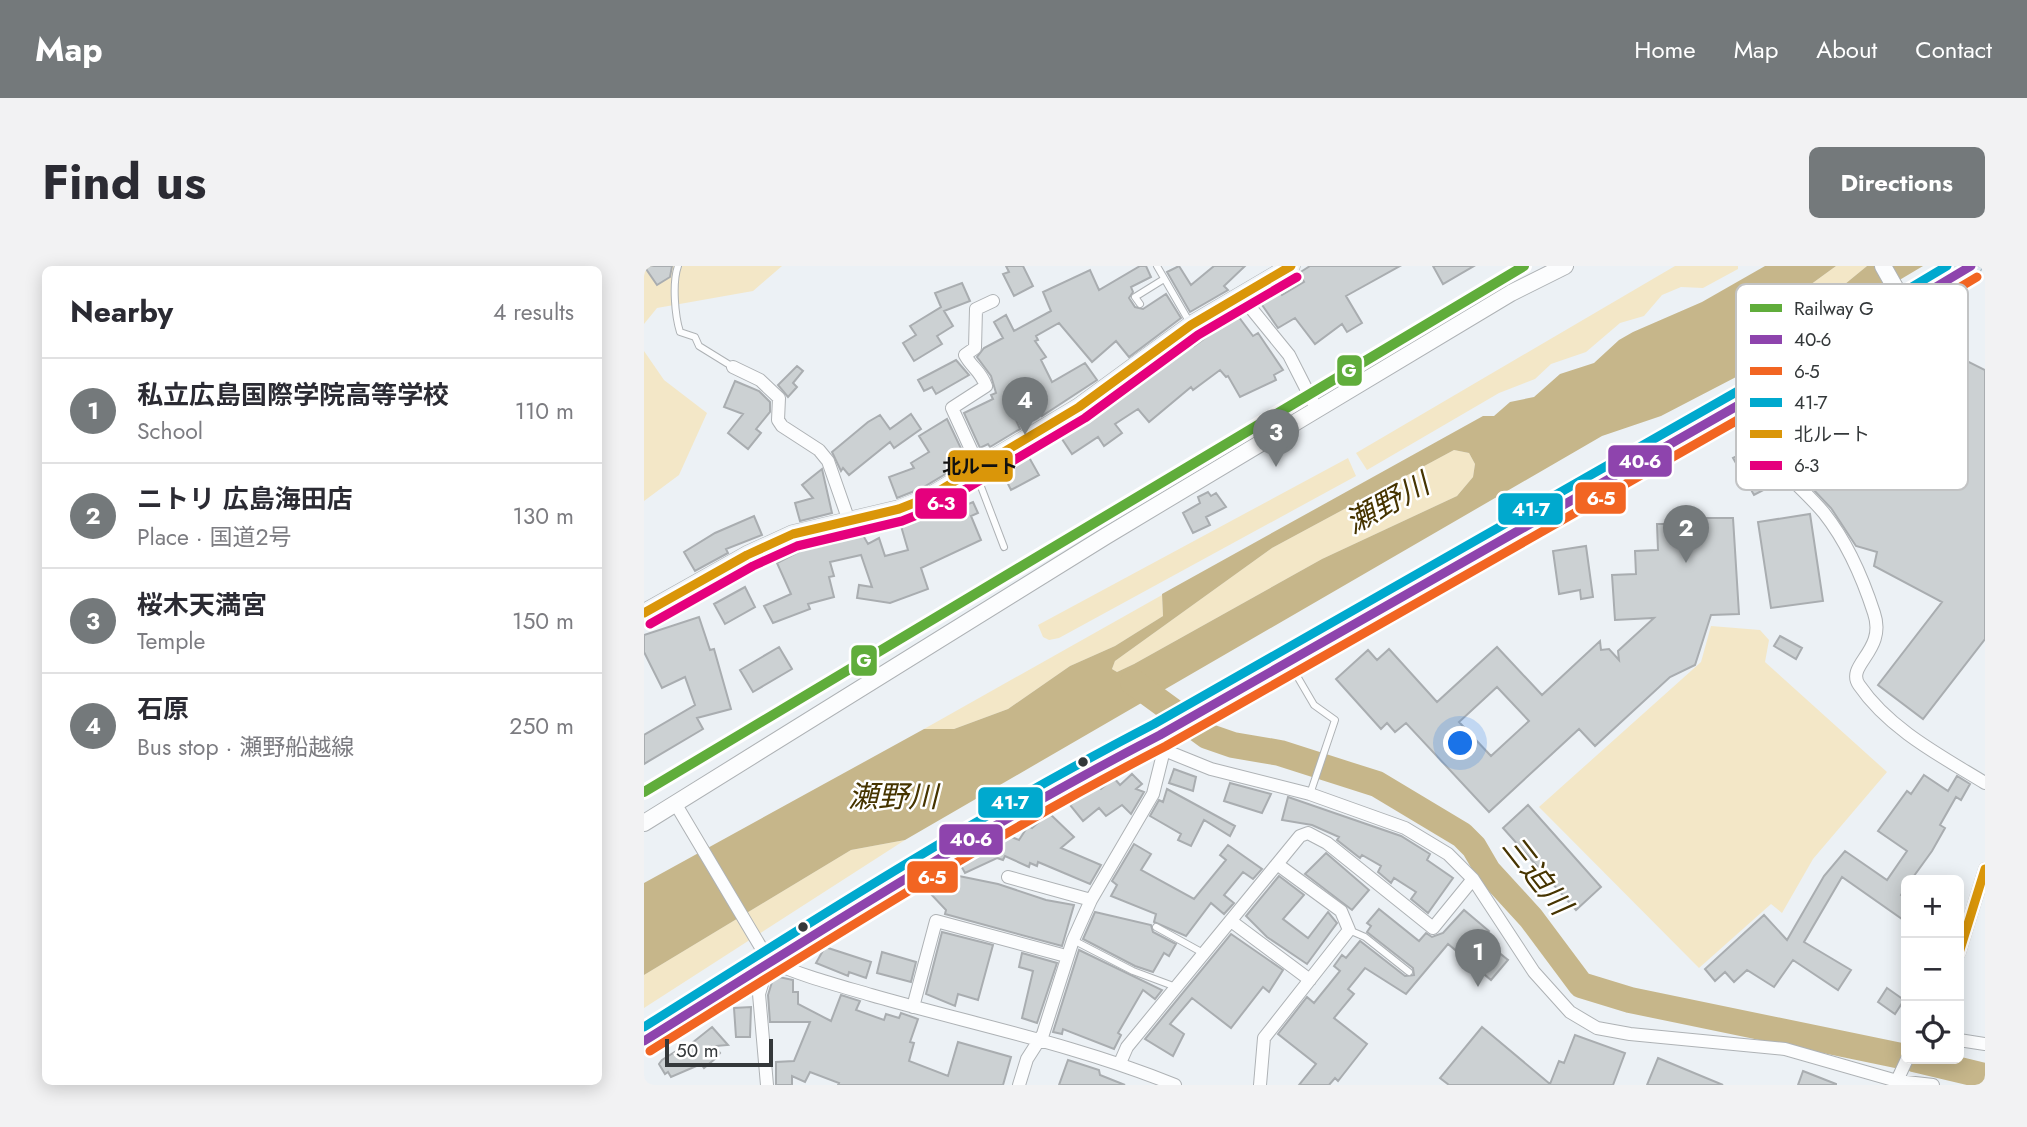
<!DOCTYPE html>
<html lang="en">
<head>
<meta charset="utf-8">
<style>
  body { margin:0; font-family:Jost,"Noto Sans JP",sans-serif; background:#f2f2f3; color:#2b2b33 }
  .controls { position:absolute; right:21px; bottom:21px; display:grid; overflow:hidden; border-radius:10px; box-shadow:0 4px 18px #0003 }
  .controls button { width:63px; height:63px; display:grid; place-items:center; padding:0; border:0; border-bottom:2px solid #e1e1e2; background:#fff; color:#2b2b33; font:35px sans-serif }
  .scale { position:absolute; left:21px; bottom:18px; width:108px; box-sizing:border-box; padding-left:7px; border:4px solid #34383a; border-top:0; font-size:19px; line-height:24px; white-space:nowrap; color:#34383a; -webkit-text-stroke:5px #fff; paint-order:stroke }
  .you { position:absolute; left:817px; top:478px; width:24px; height:24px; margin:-18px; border:5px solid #fff; border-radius:50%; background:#1a73e8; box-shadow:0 0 0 10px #1a73e833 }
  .badge { display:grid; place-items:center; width:46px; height:46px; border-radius:50%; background:#74797b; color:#fff; font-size:23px; font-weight:700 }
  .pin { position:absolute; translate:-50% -58px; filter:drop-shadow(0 2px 4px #0008) }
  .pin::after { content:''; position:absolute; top:37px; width:24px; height:21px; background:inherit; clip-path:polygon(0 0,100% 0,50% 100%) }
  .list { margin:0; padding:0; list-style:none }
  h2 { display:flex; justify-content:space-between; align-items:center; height:91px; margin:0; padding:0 28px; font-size:30px }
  h2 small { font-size:23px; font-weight:400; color:#7c7c81 }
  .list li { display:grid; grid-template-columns:46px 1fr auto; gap:21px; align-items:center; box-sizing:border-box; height:105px; padding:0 28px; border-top:2px solid #e1e1e2 }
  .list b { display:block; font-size:26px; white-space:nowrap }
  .list p { margin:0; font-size:23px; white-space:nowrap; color:#7c7c81 }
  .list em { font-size:23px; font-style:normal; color:#7c7c81 }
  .icon { flex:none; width:38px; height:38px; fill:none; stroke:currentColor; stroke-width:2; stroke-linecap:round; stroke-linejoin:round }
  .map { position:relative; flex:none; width:1341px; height:819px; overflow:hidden; border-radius:10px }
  header { display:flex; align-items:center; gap:42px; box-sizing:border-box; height:98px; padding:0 35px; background:#74797b; color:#fff }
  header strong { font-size:33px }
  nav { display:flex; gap:38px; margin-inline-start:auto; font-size:24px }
  .intro { display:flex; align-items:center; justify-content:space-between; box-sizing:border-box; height:168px; padding:0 42px }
  h1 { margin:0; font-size:49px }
  .button { padding:18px 32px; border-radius:10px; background:#74797b; color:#fff; font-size:24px; font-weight:700 }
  main { display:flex; gap:42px; padding:0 42px }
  aside { flex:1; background:#fff; border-radius:10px; box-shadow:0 4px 18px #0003 }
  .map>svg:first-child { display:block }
</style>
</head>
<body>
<header>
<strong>Map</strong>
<nav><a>Home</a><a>Map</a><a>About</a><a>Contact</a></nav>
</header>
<div class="intro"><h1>Find us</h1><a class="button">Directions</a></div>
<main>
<aside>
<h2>Nearby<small>4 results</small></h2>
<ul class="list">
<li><span class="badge">1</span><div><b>私立広島国際学院高等学校</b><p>School</p></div><em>110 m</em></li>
<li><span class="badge">2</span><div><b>ニトリ 広島海田店</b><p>Place · 国道2号</p></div><em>130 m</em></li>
<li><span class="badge">3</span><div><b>桜木天満宮</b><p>Temple</p></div><em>150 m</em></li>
<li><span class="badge">4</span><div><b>石原</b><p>Bus stop · 瀬野船越線</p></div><em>250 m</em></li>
</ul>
</aside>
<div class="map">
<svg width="1341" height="819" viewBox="0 0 1341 819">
  <rect width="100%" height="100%" fill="#ecf1f5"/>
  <path fill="#f3e7c7" d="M0,0H138L109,25L13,42L0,58Z
    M1031,0H1094V3L1059,22L1037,21L1018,29L1000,50L976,57L942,86L907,98L891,113L855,127L723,204L712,187Z
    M1192,0H1223L1195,23L1162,39L1152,36L1155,27Z
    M0,85L20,114L63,147L35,209L0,235Z
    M810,184L825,187L831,198L829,211L813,230L678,293L490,398L473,406L468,403L471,395L628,282Z
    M704,192L712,210L415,372L405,374L399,371L394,359Z
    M518,329L519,350L471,380L426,400L364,443L310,463H280Z
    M1067,360L1116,364L1125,374L1121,396L1243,506L1169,593L1138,647L1127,638L1055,702L895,541L1057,396Z
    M261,574L0,742V709L207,584Z"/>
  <path fill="#c6b68a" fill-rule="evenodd" d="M1121,0H1192L1155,27L1152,36L1162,39L1195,23L1223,0H1279L1094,110L1017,150L958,170L261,574L207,584L0,709V617L280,463H310L364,443L426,400L471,380L519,350L518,328L839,150H850L866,136L890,131L916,108L950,97L975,74L989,66L1058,36ZM810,184L825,187L831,198L829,211L813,230L678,293L490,398L473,406L468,403L471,395L628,282Z"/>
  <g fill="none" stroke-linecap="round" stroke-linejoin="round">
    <path stroke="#c6b68a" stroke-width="26" d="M489,416L563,470L589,479L636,487L733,518L818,569L830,581L844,605L887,652L937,719L986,734L1262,791
      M1270,793L1341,810"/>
  </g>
  <path fill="#ccd1d3" stroke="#a9adb0" stroke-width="2" fill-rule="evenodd" d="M0,0H28L26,11L13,19Z
    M362,0H379L389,20L370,30L359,8L365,6Z
    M496,0H502L507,11L487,21L489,26L485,32L491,41L499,43L522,28L537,52L485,91L472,75L448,96L415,57L392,70L394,74L391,75L402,91L397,94L408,116L441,97L453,114L398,150L389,130L366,141L376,163L346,181L344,178L336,182L320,147L349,133L347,129L352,127L347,110L333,91L340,82L359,72L350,56L362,49L370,65L407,45L399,26L446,4L455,24Z
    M535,0L547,19L570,0H601L580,20L584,24L546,46L523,6Z
    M666,0H756L702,30L718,57L703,66L698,58L671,78L651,52L634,62L614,33L633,21L638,29L660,16L655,7Z
    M789,0H830L799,18Z
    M318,17L326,35L300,45L309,60L293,70L298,78L270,95L259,77L272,69L266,60L297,41L291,27Z
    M591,46L609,70L614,67L639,104L630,109L632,114L596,131L584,110L582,111L576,104L549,124L547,121L505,156L494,143L471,158L478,167L460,180L454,171L428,188L414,167L480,124L546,74L550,80L576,61L573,57Z
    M1252,77L1292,95L1243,195L1268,207L1323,95L1341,104V373L1279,453L1234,419L1298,336L1230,300L1233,286L1212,280L1187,242L1147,200L1149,196L1133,185L1149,151L1169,160L1190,118Z
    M312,94L325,109L292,128L288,121L280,125L274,114Z
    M153,100L159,105L149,117L153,121L144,131L134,119Z
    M91,115L115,125L126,136V146L112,163L117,167L104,183L84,167L99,148L80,141Z
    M267,148L277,163L250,182L246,176L205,209L199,202L197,205L188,186L224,156L236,149L246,163Z
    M303,153L323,195L278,222L253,232L245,211L270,202L267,197L285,186L275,170Z
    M1107,183L1127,220L1110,229L1089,192Z
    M382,186L395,209L367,224L356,202Z
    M178,203L188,247L156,255L151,237L169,232L158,219Z
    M564,226L567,230L572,227L582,241L562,251L566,259L549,267L539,247L556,237L554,231Z
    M329,236L334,247L327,250L337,274L277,302L284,323L246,337L213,332L215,319L228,321L217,289L186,296L190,310L185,311L190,331L164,338L166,343L129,357L120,340L147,328L133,297L158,284L191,277L190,274L211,269L210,265L216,264L224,278L235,272L241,290L264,284L257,260L294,241L297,248L313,239L315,242Z
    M1166,248L1179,335L1127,342L1114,256Z
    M110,250L118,269L82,283L84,287L51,305L40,286L71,267Z
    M1060,252H1089L1095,348L1067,349L1051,399L1026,411L951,480L935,463L845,546L762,457L751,466L743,457L737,463L692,413L724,384L733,394L745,383L793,436L853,381L898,429L956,375L957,384L965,383L975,394L974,385L1010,352L971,354L968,309L992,308L991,285L1014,284L1013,258H1030V265L1060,264ZM853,421L885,455L847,490L815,456Z
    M942,280L949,331L937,333L936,324L915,328L909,285Z
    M101,321L111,341L81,358L70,338Z
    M55,351L66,384L70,383L87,443L53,452L59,463L0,498V469L51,439L41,411L18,422L0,386V369Z
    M1136,370L1158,382L1152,393L1130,380Z
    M135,381L148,403L109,426L96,404Z
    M530,503L552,511L549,525L525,517Z
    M488,508L498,518L492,523L500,526L487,548L478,539L462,550L455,542L439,555L426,539L453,519L457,523L470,512L476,519Z
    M1280,509L1304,525L1313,510L1326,518L1317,534L1312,531L1296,559L1301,562L1288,585L1267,614H1262V621L1257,629L1262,633V646L1258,653L1198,611L1160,676L1207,704L1194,724L1149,694L1130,721L1103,704L1090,716L1081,706L1071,715L1061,703L1120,649L1143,674L1180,610L1201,585L1243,614L1263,585L1234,565L1263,525L1267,528Z
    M586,517L627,528L618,547L580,535Z
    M523,523L591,560L586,570L560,554L547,580L534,574L537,568L506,550L515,534L519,536Z
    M644,531L757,570L786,588L783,594L809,612L784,647L767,633L772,626L750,612L747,617L734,606L737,600L718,589L716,592L693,574L695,571L668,559L638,554Z
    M884,539L957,621L932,644L859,562Z
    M405,547L430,571L417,582L457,599L446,618L394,596L393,600L386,597L385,601L361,590L359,594L353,592L321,607L315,596L356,575L360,576L363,569L375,574L384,560L388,562Z
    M490,578L507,588L497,604L550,633L582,594L576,589L584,579L618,603L609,613L599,606L580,629L590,637L580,648L567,637L542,670L510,656L512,648L467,630L473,619L468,615Z
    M682,587L725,624L708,644L661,608Z
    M305,608L354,618L402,634L430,639L418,680L301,648L302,644L285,626Z
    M635,610L660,629L639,653L664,672L684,646L693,657L663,698L623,671L602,650Z
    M735,643L775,675L782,667L788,671L799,667L820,644L845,665L838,673L864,694L847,714L804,678L762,728L721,702L704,723L710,728L690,752L723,778L694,815L691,812L685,819H655L672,798L634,768L663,731L670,737L696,705L690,700L698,689L702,692L716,675L761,710L770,709L769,702L723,666L727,660L723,657Z
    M451,646L507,659L509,666L532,678L525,690L520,687L509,706L491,700L439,673Z
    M298,666L349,679L334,734L314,728L311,740L282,728Z
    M587,668L639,704L625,726L619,721L587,762L548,732L526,758L540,768L529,790L501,773Z
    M181,681L227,696L222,712L205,706L204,710L172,697Z
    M435,684L518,724L511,733L499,724L474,767L477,769L470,783L419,763L418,768L409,766Z
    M238,686L272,696L267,716L233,707Z
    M378,687L413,697L393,757L378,752L389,705L375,701Z
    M135,711L149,714V726H154V738L187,755L197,729L216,735L212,744L240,754L242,748L255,752L257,747L274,753L266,776L270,777L265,795L304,810L314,776L367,791L359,819H194L195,817L166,806L161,816L148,810V819H132V796L150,795L166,756H126L124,729L128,716Z
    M1243,722L1260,734L1251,748L1234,736Z
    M107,741L106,771H92L90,742Z
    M68,761L84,779L71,780L76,787L72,792L60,802L57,798L27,811L24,806L21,808L15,798L18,794L42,779L43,781Z
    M838,761L906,818L915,795L920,797L931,769L981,787L969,819H805L796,812Z
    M1014,792L1079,819H1003Z
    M424,794L455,804L456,809L481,819H415Z
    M1159,805L1192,818V819H1154Z"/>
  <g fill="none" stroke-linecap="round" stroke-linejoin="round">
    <defs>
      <path id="service" d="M34,0C28,17 31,50 36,66L51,71L55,80L89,101
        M513,0L546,57
        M496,38L491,31L520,13
        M331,205L360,281
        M646,398L670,439L691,454L666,528
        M512,661L559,687
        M705,664L721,671L765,706
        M429,674L489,705L532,721"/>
      <path id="minor" d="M597,30L645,89L673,144
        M89,101L116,114L135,132L134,154L138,160L175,184L184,195L205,255
        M1100,136C1107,150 1111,167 1119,180C1135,205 1161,224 1180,247C1203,276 1219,313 1230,347C1243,385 1201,399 1215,419C1245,463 1297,490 1341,517
        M335,201L308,142L342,120C336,104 328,102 321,89L331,82L332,43L349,35
        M511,472L520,484L567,503L666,528L761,562L804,588L829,613L890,706L926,746L953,762L986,768L1141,783L1253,815L1289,819
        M31,537L125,695L115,728L123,819
        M364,611L447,634
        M587,655L666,714
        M1315,687L1341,603
        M125,695C158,710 193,719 227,729C328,758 433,779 531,819
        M269,741L292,655L422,690
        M1315,774L1341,778
        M476,797L483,781L656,570L664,567L683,577L789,662L829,613
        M375,819L383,793L399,768L429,674L447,634L509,528L520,484
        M616,819L620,772L705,664L697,645L633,598
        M1251,819L1263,793"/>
      <path id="tertiary" d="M1239,0L1262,41
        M0,557L462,270L867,27L921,0"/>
      <path id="secondary" d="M0,347L103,289L149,268L255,243L283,232L435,141L547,59L647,0"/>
      <path id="trunk" d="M0,775L286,596L421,518L516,469L1100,136L1327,0"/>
    </defs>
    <use href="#service" stroke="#aeb2b5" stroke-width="8"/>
    <use href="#minor" stroke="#aeb2b5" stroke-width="14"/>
    <use href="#tertiary" stroke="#aeb2b5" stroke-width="18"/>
    <use href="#secondary" stroke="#aeb2b5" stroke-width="19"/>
    <use href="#trunk" stroke="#a7b7c0" stroke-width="23"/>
    <use href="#service" stroke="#fcfdfe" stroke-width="6"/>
    <use href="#minor" stroke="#fcfdfe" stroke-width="12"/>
    <use href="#tertiary" stroke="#fcfdfe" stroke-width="16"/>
    <use href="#secondary" stroke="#f1f5f8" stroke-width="18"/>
    <use href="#trunk" stroke="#dde8ee" stroke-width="21"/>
    <defs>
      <path id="bus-1" d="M0,775C170,669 338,561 516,469L1100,136L1327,0"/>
      <path id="bus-2" d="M6,785C176,679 344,572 522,480L1106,147L1333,11"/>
      <path id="bus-3" d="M0,761C168,655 334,549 510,458L1094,125L1303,0"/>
      <path id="bus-4" d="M0,347L103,289L149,268L255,243L283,232L435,141L547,59L647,0
        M1315,687L1341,603"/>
      <path id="bus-5" d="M6,358L109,300L153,280L258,255L288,243L441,152L554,69L653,11"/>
    </defs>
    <use href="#bus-1" stroke="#fff" stroke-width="14"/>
    <use href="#bus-2" stroke="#fff" stroke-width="14"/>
    <use href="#bus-3" stroke="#fff" stroke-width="14"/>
    <use href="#bus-4" stroke="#fff" stroke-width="14"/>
    <use href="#bus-5" stroke="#fff" stroke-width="14"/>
    <use href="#bus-1" stroke="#8e44ad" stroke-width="9"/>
    <use href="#bus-2" stroke="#f26522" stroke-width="9"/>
    <use href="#bus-3" stroke="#00a9ce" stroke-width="9"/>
    <use href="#bus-4" stroke="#da9609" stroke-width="9"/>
    <use href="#bus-5" stroke="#e5007d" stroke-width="9"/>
    <defs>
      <path id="rail-1" d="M0,526L880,0"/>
    </defs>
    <use href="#rail-1" stroke="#fff" stroke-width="16"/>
    <use href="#rail-1" stroke="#60ad3b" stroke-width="10"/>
  </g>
  <g fill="#34383a" stroke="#fff" stroke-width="2.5">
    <circle cx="439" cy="496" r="6"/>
    <circle cx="159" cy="661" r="6"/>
  </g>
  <g text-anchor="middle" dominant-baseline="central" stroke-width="5" stroke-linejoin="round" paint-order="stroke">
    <g font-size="30" font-style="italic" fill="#463400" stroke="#fff">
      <text transform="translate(743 237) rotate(-29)">瀬野川</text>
      <text x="249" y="530">瀬野川</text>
      <text transform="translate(893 609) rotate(52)">三迫川</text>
    </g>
  </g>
  <rect x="1092" y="18" width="232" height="206" rx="10" fill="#fff" stroke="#c2c3c4" stroke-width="2"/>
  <rect x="1106" y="38" width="32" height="8" fill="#60ad3b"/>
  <rect x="1106" y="69" width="32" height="9" fill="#8e44ad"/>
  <rect x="1106" y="101" width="32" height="8" fill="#f26522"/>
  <rect x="1106" y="132" width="32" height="9" fill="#00a9ce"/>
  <rect x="1106" y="164" width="32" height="8" fill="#da9609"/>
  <rect x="1106" y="195" width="32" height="9" fill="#e5007d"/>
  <g font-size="19" fill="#34383a">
    <text x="1150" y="49">Railway G</text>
    <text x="1150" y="80">40-6</text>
    <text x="1150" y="112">6-5</text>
    <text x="1150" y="143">41-7</text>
    <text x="1150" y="175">北ルート</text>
    <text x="1150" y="206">6-3</text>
  </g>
  <g stroke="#fff" stroke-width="2.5">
    <rect x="692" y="88" width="27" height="33" rx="7" fill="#60ad3b"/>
    <rect x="963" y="178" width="66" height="34" rx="7" fill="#8e44ad"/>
    <rect x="303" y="183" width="67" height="34" rx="7" fill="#da9609"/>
    <rect x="930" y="215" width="53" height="34" rx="7" fill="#f26522"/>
    <rect x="270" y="221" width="54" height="33" rx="7" fill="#e5007d"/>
    <rect x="853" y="226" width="67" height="34" rx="7" fill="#00a9ce"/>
    <rect x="206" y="378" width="28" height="33" rx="7" fill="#60ad3b"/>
    <rect x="333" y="520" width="67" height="33" rx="7" fill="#00a9ce"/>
    <rect x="294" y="557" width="66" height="33" rx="7" fill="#8e44ad"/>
    <rect x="262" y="594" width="53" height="34" rx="7" fill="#f26522"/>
  </g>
  <g font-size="19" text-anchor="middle" font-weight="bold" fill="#fff">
    <text x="705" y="111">G</text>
    <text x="996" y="202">40-6</text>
    <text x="957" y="239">6-5</text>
    <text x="297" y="244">6-3</text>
    <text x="887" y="250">41-7</text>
    <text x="220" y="401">G</text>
    <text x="366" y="543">41-7</text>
    <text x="327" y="580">40-6</text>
    <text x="288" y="618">6-5</text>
  </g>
  <g font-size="19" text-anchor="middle" font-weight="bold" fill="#111">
    <text x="336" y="207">北ルート</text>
  </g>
</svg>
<div class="controls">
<button>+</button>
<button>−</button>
<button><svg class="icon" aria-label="locate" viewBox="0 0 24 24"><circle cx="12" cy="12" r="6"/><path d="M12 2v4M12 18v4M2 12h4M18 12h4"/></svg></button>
</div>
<div class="scale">50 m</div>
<div class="you"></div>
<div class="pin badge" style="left:834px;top:721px">1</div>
<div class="pin badge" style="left:1042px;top:297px">2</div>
<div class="pin badge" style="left:632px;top:201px">3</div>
<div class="pin badge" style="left:381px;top:169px">4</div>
</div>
</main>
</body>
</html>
